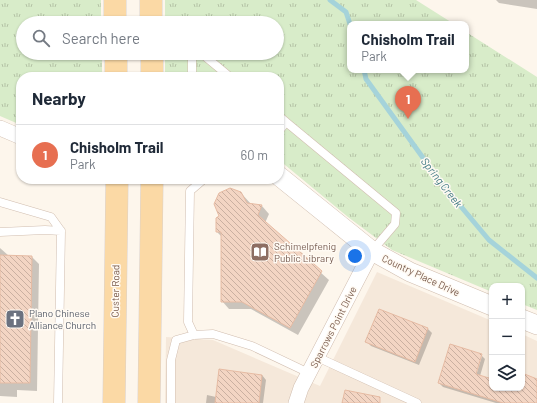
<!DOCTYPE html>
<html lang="en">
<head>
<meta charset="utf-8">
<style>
  body { margin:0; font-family:Barlow,sans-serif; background:#f2f2f3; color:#1f2937 }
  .controls { position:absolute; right:12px; bottom:12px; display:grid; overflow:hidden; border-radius:8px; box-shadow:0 1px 3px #0004 }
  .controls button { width:36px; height:36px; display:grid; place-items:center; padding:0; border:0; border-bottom:1px solid #e0e1e3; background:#fff; color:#1f2937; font:20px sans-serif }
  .you { position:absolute; left:355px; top:256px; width:14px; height:14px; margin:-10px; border:3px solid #fff; border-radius:50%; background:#1a73e8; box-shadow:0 0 0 6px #1a73e833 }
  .badge { display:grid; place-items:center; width:26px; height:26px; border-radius:50%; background:#e76f51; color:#fff; font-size:13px; font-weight:700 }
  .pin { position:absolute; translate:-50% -33px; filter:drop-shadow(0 1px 2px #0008) }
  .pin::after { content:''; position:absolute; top:21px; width:14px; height:12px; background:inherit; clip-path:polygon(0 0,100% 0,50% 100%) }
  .popup { position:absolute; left:347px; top:21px; width:122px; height:52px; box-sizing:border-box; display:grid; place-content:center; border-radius:8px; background:#fff; filter:drop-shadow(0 1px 3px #0005); font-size:13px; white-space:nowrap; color:#747a83 }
  .popup b { font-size:15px; color:#1f2937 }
  .popup::after { content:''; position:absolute; left:50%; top:100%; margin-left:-8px; border:8px solid transparent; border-top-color:#fff }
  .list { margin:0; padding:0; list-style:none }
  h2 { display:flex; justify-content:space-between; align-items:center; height:52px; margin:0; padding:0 16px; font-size:17px }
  h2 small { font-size:13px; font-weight:400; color:#747a83 }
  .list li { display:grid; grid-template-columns:26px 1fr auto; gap:12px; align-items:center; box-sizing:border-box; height:60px; padding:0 16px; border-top:1px solid #e0e1e3 }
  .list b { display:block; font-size:15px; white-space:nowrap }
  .list p { margin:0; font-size:13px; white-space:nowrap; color:#747a83 }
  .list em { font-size:13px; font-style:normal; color:#747a83 }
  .icon { flex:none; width:22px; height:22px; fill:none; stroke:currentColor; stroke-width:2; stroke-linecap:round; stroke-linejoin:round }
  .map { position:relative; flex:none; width:537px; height:403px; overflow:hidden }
  .search { position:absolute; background:#fff; box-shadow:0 1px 3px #0004; left:16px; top:16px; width:268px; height:44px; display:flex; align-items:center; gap:10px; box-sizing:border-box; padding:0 14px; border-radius:22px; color:#747a83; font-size:15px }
  .panel { position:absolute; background:#fff; box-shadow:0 1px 3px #0004; left:16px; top:72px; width:268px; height:112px; border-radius:16px }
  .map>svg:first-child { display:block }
</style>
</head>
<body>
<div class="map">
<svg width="537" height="403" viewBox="0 0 537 403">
  <defs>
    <pattern id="park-tufts" width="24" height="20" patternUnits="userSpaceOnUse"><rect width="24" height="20" fill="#d8ecc9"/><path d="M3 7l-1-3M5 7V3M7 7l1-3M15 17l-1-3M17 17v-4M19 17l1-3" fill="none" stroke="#b4c2a5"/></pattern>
    <pattern id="building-back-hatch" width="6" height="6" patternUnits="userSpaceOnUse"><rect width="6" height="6" fill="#f3d5c3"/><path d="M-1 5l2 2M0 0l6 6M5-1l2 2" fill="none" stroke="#cab0a1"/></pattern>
  </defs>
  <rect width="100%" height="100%" fill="#fdf6ec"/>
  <path fill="#f5e8da" d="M377,272L492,321V388H522V334L537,341V403H165L166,337L213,340L320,386Z"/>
  <path fill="url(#park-tufts)" d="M0,0H101V23H23V53H102V77H21V125L0,116Z
    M165,0H416L454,24H350V70H466V32L537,77V310L522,304V286H492V292L392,250L348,217L279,160V77H165V53H277V23H165Z"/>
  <path fill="#0003" fill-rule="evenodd" d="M496,0H537V9L499,3Z
    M241,193L251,204L262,206L269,214L265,223L329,280L298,335L251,309H229L222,301V237L217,232Z
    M0,248L9,256L32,257L39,264L37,391L17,390V397L0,396Z
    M379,310L428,329L432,333L419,365L371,346L367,342Z
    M481,355L485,359L480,376L492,380V388H522V379L537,380V403H496L443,387L439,383ZM480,356H482L475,379L473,378Z
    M262,375L266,380L263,403H206L207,395L216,397Z"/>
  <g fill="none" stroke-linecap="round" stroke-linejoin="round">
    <path stroke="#a5d3da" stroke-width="5" d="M330,0L346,12L350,24
      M364,70L366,79L442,184L489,240L537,278"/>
  </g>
  <path fill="url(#building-back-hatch)" stroke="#e6bba3" d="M230,188L241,192L247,203L262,205L258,215L322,271L290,328L242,302H221V232H216V218L219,216L214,204L219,193Z
    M0,255L32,256L30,383H0Z
    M379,309L428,328L415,362L365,342Z
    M450,344L482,354L476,374L492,379V388H522V373L537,379V403H503L438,383Z
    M219,369L262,375L259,403H215Z
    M345,390L380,397V403H342Z"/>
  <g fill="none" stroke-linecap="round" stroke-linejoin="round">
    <defs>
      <path id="service" d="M201,53L230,77
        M192,77V55L194,53
        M279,116L286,122
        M279,131L286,122L396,213L395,224L372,251
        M0,202L51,217L61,231
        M0,232L45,230L61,231L58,403
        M194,335L188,322L190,191L204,179
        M317,357L417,403
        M171,403V360L176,340L194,335L213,334L252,346L309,373"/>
      <path id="minor" d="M0,128L21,137
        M296,403L301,388L372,251"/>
      <path id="tertiary" d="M279,176L372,251L410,272L492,306
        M522,319L537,325"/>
      <path id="primary" d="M115,0V23
        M151,0V23
        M116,53V77
        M152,53V77
        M114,403L117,179
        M149,403L152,179"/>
    </defs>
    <use href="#service" stroke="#d1beb0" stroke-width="9"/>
    <use href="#minor" stroke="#d1beb0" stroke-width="16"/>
    <use href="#tertiary" stroke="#d1beb0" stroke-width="20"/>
    <use href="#primary" stroke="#dad1cd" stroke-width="23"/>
    <use href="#service" stroke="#fff" stroke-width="8"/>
    <use href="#minor" stroke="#fff" stroke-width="15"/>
    <use href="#tertiary" stroke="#fff" stroke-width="19"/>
    <use href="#primary" stroke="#fbd9a5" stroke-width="22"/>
  </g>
  <defs>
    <symbol id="library-square" viewBox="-11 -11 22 22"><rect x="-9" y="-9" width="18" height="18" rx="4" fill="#8d6e63" stroke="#fffaf3"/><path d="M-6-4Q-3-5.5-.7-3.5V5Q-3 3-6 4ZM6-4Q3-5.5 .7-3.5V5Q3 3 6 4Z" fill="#fff"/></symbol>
    <symbol id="church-square" viewBox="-11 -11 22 22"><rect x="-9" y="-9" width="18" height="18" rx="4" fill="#6b7280" stroke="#fffaf3"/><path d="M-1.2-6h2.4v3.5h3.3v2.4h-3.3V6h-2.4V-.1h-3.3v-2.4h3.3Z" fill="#fff"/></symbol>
  </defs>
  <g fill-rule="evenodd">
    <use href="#library-square" x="249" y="241" width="22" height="22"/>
    <use href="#church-square" x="4" y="308" width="22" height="22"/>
  </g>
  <g text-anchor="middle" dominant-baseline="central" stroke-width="3" stroke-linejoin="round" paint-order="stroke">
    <g font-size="10" fill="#785e54" stroke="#fffaf3" text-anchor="start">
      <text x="274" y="246">Schimelpfenig<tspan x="274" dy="12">Public Library</tspan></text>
    </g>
    <g font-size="10" fill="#7a5c4d" stroke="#fffaf3">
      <text transform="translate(421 275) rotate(25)">Country Place Drive</text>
      <text transform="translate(115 291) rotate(-89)">Custer Road</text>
      <text transform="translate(333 327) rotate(-63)">Sparrows Point Drive</text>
    </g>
    <g font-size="10" fill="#5b616d" stroke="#fffaf3" text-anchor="start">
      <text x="29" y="313">Plano Chinese<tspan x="29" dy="12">Alliance Church</tspan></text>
    </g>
    <g font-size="11" font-style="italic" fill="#437c86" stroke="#fffaf3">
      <text transform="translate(442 182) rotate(52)">Spring Creek</text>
    </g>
  </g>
</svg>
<div class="controls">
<button>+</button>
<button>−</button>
<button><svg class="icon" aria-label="layers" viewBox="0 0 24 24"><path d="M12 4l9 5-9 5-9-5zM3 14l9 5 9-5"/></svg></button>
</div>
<div class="you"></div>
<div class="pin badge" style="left:408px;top:119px">1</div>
<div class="popup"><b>Chisholm Trail</b>Park</div>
<div class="search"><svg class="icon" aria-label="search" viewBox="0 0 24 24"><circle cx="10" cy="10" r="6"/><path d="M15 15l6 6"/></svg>Search here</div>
<section class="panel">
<h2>Nearby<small></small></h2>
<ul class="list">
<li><span class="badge">1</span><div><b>Chisholm Trail</b><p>Park</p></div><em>60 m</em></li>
</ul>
</section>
</div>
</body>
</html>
